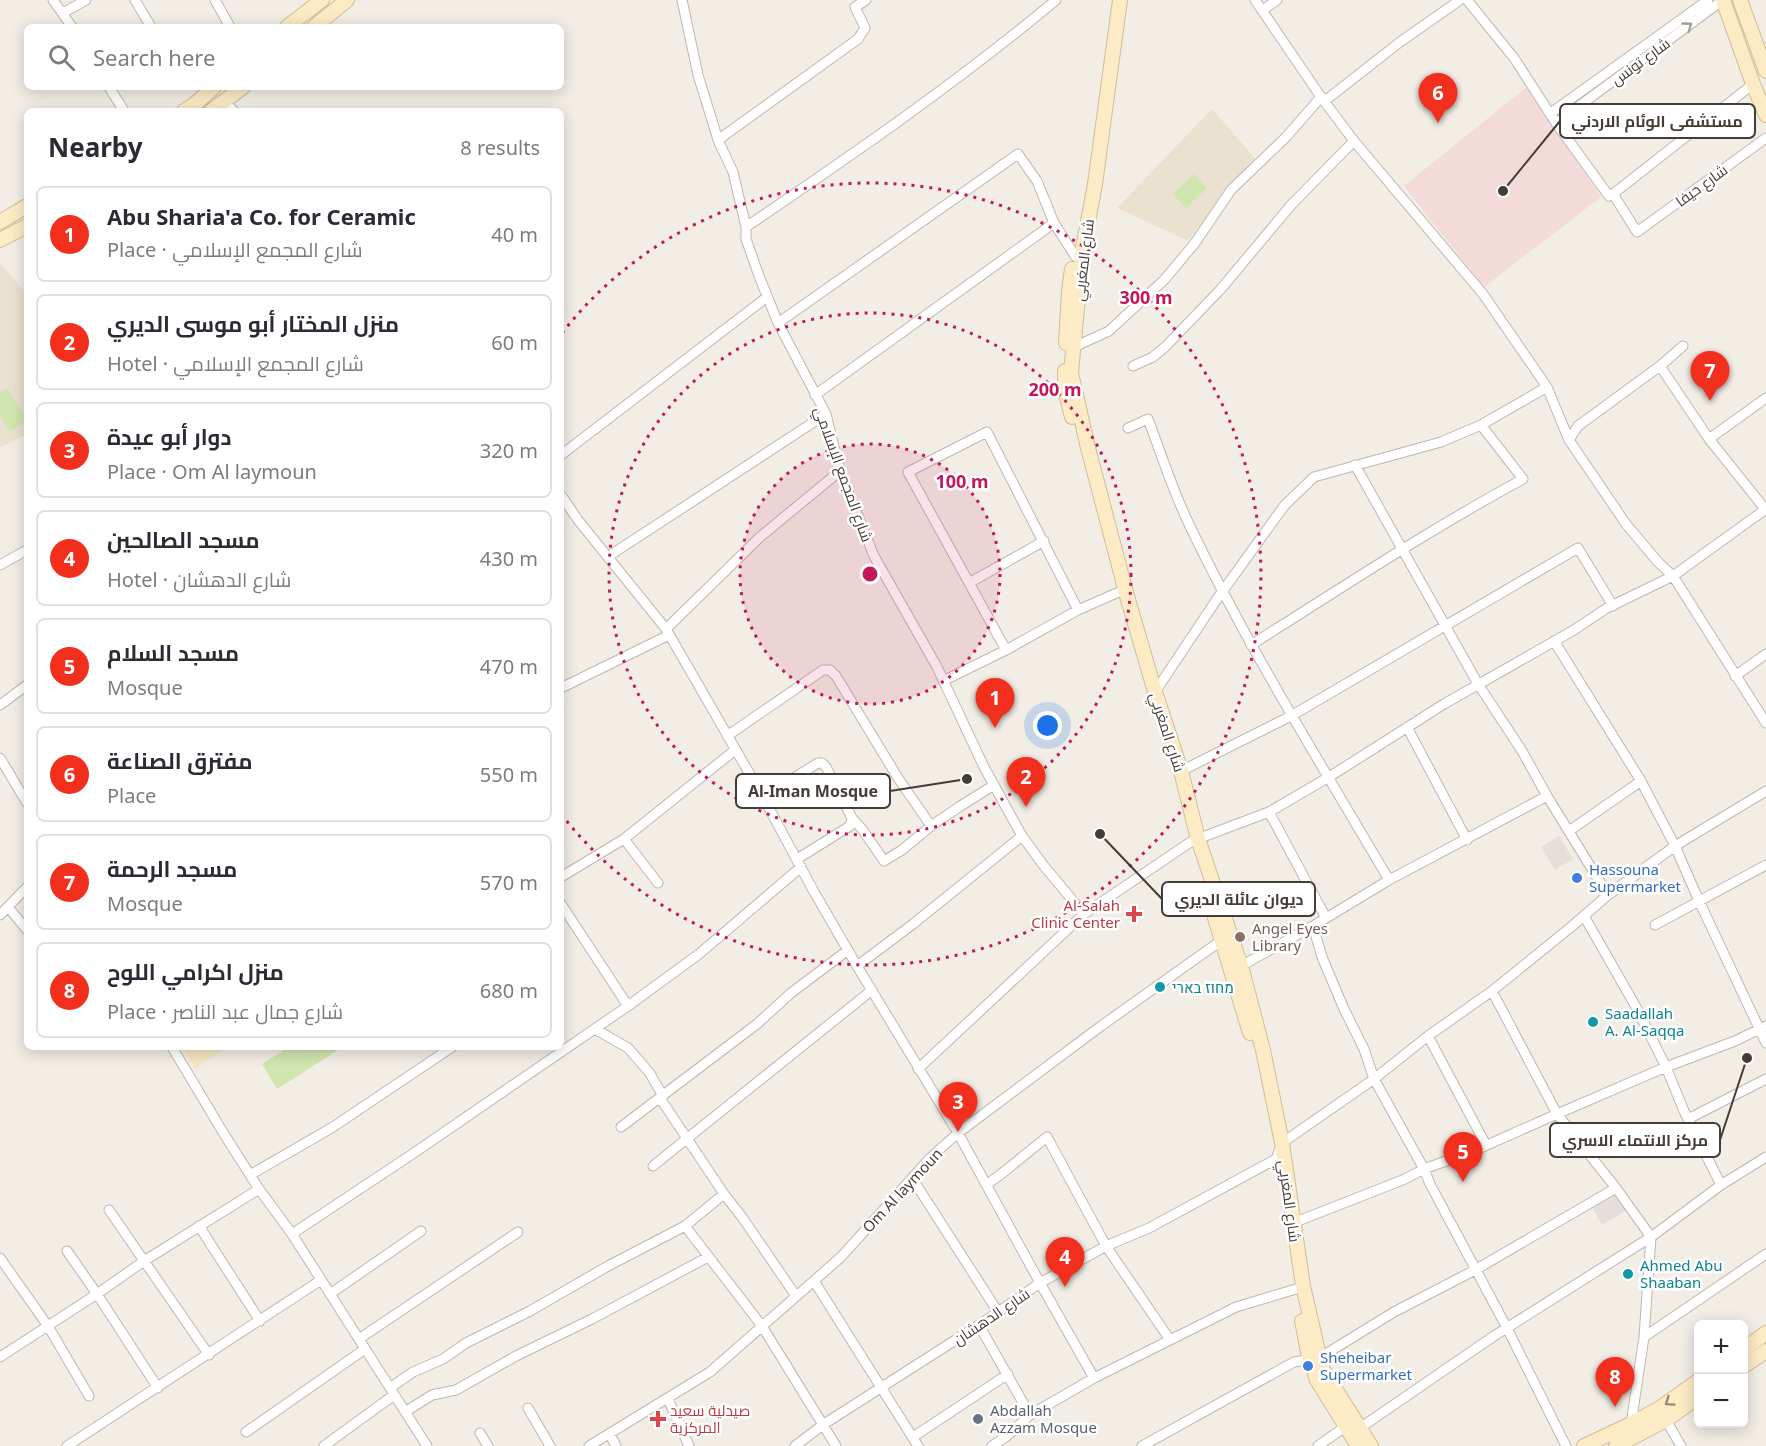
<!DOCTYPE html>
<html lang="en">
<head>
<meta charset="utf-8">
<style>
  body { margin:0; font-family:"Noto Sans",Cairo,Heebo,sans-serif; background:#f7f7f7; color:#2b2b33 }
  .controls { position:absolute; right:18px; bottom:18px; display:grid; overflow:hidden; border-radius:9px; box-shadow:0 3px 15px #0003 }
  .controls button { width:54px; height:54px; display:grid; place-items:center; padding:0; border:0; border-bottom:2px solid #e1e1e2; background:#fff; color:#2b2b33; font:30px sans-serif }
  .you { position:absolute; left:1048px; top:726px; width:21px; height:21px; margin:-15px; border:4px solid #fff; border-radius:50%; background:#1a73e8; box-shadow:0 0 0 9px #1a73e833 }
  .badge { display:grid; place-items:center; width:39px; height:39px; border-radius:50%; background:#f22f1c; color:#fff; font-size:20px; font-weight:700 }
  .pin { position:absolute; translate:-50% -50px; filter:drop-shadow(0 2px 3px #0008) }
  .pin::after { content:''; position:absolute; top:32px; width:21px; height:18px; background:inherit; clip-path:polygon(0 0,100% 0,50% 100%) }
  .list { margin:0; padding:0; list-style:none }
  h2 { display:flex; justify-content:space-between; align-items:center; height:78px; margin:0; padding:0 24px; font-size:26px }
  h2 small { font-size:20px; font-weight:400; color:#7c7c81 }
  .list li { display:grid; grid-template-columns:39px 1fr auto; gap:18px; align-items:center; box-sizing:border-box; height:96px; margin:0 12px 12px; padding:0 12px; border:2px solid #e1e1e2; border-radius:9px }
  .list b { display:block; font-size:22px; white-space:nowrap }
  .list p { margin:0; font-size:20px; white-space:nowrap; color:#7c7c81 }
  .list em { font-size:20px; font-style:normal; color:#7c7c81 }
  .icon { flex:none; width:33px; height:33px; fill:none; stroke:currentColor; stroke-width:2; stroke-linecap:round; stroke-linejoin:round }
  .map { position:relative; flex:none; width:1766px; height:1446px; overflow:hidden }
  .search { position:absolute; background:#fff; box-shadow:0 3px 15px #0003; left:24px; top:24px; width:540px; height:66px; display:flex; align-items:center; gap:15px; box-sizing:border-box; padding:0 21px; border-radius:9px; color:#7c7c81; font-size:22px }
  .panel { position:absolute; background:#fff; box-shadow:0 3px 15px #0003; left:24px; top:108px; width:540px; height:942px; border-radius:9px }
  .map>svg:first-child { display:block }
</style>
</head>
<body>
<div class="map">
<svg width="1766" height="1446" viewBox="0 0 1766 1446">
  <rect width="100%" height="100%" fill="#f2ede5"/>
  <path fill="#e4dfda" d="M1559,836L1573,859L1555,870L1541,847Z
    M1614,1194L1627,1210L1602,1225L1592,1207Z"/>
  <path fill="#ebe1d0" d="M1212,109L1255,158L1188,241L1117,208Z
    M0,263L27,294V434L0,448Z"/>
  <path fill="#f2dbd9" d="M1528,86L1601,197L1484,287L1404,186Z"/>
  <path fill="#d0e5af" d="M1194,174L1207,188L1186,208L1173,194Z
    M7,388L27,420L10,432L0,416V393Z
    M289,1047H340L341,1048L277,1089L262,1064Z"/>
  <path fill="#f6e7c2" d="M182,1047H226L195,1069Z"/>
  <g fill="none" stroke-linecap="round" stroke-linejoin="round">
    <defs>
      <path id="minor" d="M53,0L72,27
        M135,0L151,27
        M215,0L230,27
        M682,0L698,75L718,140L733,172L746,227V239L759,276L778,323L826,414L840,471L874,556L937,667L984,767L1022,836L1044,866L1084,914
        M1467,0L1514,58L1556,123L1609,196L1613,194L1753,84
        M1263,10L1277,0
        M63,13L86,0
        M109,87L124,111
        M224,102L234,111
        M1551,113L1708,0
        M1556,123L1723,0
        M718,140L858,39L865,28L855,7L866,0
        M1354,141L1483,294L1547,387L1569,440L1626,524L1658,562L1673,576L1766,723
        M1613,194L1637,232L1766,138
        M746,227C852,155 958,82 1056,0
        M778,323L1018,154L1037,181L1054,223
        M1074,347L1109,331L1164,280L1195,243L1231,190L1286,137L1321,97L1326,100L1400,42L1460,0
        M1133,366L1153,357L1165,347L1220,290L1292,204L1354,141L1321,97L1255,0
        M1660,366L1709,439L1765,509
        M815,395L1054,223L1075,256
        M1128,428L1148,419C1161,453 1172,489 1188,522C1247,646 1320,762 1389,880
        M1709,439L1766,398
        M1569,440L1578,426L1660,366L1683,346
        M561,455L767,297
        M1355,465L1478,684L1522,751L1547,796L1608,895
        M561,495L578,520L666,629L763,797L813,890L857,966L958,1133L1040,1283L1094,1378
        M609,556L826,414
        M0,565L27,550
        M969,583L1044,541
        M666,629L760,537L840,471
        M1554,641L1641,781L1675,846L1699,901L1766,1043
        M1251,645C1341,588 1429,530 1523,479L1481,425
        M1006,650L908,472L987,432L1078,610
        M1735,676L1766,654
        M943,681L1006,650L1078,610L1119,592
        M561,688L669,635
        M1155,692L1217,599L1284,506L1314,477L1441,442L1481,425L1547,387
        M0,705L27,685
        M1407,727L1467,840
        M727,736L823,670H830L836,676L898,778L931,826L959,807L994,785
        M0,758L27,803
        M1181,771L1291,716L1578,548L1613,606
        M763,797L818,763H822L826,767L852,818L850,826L797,859
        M1269,812L1326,918
        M852,818L862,829L884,861L902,850L931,826
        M1569,831L1641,781
        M624,839L658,883
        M561,877L624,839L735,750
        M561,904L628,1006L699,954L801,867
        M8,907L27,930
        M0,915L27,887
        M1584,916L1636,1007L1666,1067L1684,1111L1721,1185
        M1655,925L1766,865
        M1313,926L1322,957L1344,1009L1364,1049L1374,1079L1424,1169L1430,1184L1507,1328L1566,1446
        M857,966L913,924L1022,836
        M1241,966L1313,926L1389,880L1547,796
        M1492,991L1557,1114L1616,1188L1651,1237L1644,1337L1631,1424
        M595,1029L628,1048L649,1072L663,1096
        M1428,1036L1486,1145
        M172,1047L224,1134L259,1189L292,1234L427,1446
        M918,1069L1084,914L1192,841L1269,812L1329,777L1444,704L1574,630L1607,608L1673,576L1766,509
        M660,1098L724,1194L742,1217L796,1296
        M1688,1119L1766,1079
        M621,1127L757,1024L791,993L848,950
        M653,1166L872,990
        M250,1175L333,1127L452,1047
        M912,1178L998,1312
        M987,1184L1000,1175L1047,1137L1106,1246L1170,1340
        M109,1210L209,1355
        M1293,1223L1405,1179L1424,1169L1476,1150L1557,1114L1666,1067L1735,1041L1766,1026
        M199,1226L260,1321
        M685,1226L762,1326L836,1446
        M292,1234L411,1155L628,1006
        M67,1251L97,1294L158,1388
        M0,1258L48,1326L89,1396
        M814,1281L918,1446
        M330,1294L421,1231
        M979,1325L1030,1415
        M1644,1337L1766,1254
        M359,1339L518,1232
        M0,1357L97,1294L144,1261L259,1189
        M390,1388L413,1372L443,1359L466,1343L530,1311L608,1266L685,1226L724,1194
        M668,1399L689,1446
        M528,1408L550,1446
        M405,1412L432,1395L456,1390L516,1356L592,1319L708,1257
        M1666,1420L1681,1446
        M1360,1428L1494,1336L1651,1237L1721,1185L1766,1157
        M246,1432L365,1349
        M480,1433L488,1446
        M610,1435L616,1446
        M913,1437L1008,1374
        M67,1446L321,1280
        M324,1446L394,1395
        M589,1446L710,1372L841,1257L931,1157L958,1133L1101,1026L1222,940
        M795,1446L824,1424L979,1325L1040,1283L1106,1246L1149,1228L1276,1159L1282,1143L1374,1079L1428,1036L1492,991L1571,927L1608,895L1675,846L1766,791
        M992,1446L1007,1436L1030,1415L1094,1378L1236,1307L1296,1289
        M1142,1446L1294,1362L1319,1358L1394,1312L1475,1270L1616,1188
        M1318,1446L1346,1426"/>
      <path id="secondary" d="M1120,0L1095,184L1082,254L1071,373L1088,448L1127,596L1155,692L1181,771L1198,839L1241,966L1263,1050L1282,1143L1303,1286L1322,1368L1371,1446
        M1723,0L1753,84L1766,115
        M1740,0L1766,71
        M287,27L322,0
        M314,27L347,0
        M184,111L195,104L214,87
        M211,111L243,87
        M0,222L27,206
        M0,240L27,226
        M1066,343L1069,291L1072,269
        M1065,371V390L1072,417
        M1212,908L1250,1033
        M1302,1321L1308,1352L1317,1380L1358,1446
        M1744,1349L1766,1333
        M1744,1366L1766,1351
        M1584,1446L1631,1424L1660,1408L1698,1381
        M1616,1446L1666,1420L1698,1397"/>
    </defs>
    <use href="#minor" stroke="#c0b7ab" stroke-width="11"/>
    <use href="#secondary" stroke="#d1bd97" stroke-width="16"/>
    <use href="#minor" stroke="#fff" stroke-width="9"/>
    <use href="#secondary" stroke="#fcebc5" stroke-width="14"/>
  </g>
  <defs><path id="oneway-chevron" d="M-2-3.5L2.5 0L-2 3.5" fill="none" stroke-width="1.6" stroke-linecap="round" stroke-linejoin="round" transform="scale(1.5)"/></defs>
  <use stroke="#a29e9a" href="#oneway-chevron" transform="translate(1688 26) rotate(-36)"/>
  <use stroke="#978b76" href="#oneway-chevron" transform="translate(1669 1402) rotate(145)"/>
  <circle cx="870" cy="574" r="130" fill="#c2185b" fill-opacity=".12"/>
  <g fill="none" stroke="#c2185b" stroke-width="3" stroke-dasharray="3 6">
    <circle cx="870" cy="574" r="130"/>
    <circle cx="870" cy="574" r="261"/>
    <path d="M562 333A391 391 0 1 1 562 815"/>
  </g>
  <g fill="#3f7fe0" stroke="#fff" stroke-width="2">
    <circle cx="1577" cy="878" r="6"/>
    <circle cx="1308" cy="1366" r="6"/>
  </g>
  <g fill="#e0444e" stroke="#fff" stroke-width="2">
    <path d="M1131 905h6v6h6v6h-6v6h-6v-6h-6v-6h6z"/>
    <path d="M655 1410h6v6h6v6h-6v6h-6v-6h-6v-6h6z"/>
  </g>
  <circle fill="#8d6e63" stroke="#fff" stroke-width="2" cx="1240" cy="937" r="6"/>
  <g fill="#0f9aa8" stroke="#fff" stroke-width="2">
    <circle cx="1160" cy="987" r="6"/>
    <circle cx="1593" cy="1022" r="6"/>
    <circle cx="1628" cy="1274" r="6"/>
  </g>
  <circle fill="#6b7280" stroke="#fff" stroke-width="2" cx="978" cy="1419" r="6"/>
  <g text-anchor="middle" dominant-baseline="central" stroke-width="5" stroke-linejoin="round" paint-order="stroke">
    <g font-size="15" fill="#443d35" stroke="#fff">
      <text transform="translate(1640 61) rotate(-36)">شارع تونس</text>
      <text transform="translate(1701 185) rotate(-36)">شارع حيفا</text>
      <text transform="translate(1083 260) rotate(-83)">شارع المغربي</text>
      <text transform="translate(844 474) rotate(70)">شارع المجمع الإسلامي</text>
      <text transform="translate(1168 732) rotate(72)">شارع المغربي</text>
      <text transform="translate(902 1190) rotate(-47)">Om Al laymoun</text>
      <text transform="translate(1290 1201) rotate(82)">شارع المغربي</text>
      <text transform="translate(991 1316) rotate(-34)">شارع الدهشان</text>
    </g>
    <g font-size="15" fill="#366cbe" stroke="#fff" text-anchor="start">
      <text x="1589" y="869">Hassouna<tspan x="1589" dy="17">Supermarket</tspan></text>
      <text x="1320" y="1357">Sheheibar<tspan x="1320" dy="17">Supermarket</tspan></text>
    </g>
    <g font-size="15" fill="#be3a42" stroke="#fff" text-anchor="end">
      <text x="1120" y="905">Al-Salah<tspan x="1120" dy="17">Clinic Center</tspan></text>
      <text x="670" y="1410" text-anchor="start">صيدلية سعيد<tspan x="670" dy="17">المركزية</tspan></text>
    </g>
    <g font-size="15" fill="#785e54" stroke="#fff" text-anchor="start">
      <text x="1252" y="928">Angel Eyes<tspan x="1252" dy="17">Library</tspan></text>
    </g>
    <g font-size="15" fill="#0d838f" stroke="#fff" text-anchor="start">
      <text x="1172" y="987">מחוז בארי</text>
      <text x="1605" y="1013">Saadallah<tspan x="1605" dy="17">A. Al-Saqqa</tspan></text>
      <text x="1640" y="1265">Ahmed Abu<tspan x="1640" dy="17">Shaaban</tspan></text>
    </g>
    <g font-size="15" fill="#5b616d" stroke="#fff" text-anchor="start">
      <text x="990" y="1410">Abdallah<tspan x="990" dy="17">Azzam Mosque</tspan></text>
    </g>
  </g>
  <circle cx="870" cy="574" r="9" fill="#c2185b" stroke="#fff" stroke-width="3"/>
  <g font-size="18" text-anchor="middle" font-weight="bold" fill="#c2185b" stroke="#fff" stroke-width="5" stroke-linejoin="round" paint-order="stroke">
    <text x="1146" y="304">300 m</text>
    <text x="1055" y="396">200 m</text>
    <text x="962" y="488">100 m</text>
  </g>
  <path fill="none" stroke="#443d35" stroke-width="2" d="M1503 191L1560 121M967 779L890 791M1100 834L1162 899M1747 1058L1720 1140"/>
  <g fill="#443d35" stroke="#fff" stroke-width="2">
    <circle cx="1503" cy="191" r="6"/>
    <circle cx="967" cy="779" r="6"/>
    <circle cx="1100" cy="834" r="6"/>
    <circle cx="1747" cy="1058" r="6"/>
  </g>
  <g fill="#fff" stroke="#443d35" stroke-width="2">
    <rect x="1560" y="104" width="195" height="34" rx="6"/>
    <rect x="736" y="774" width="154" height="34" rx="6"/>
    <rect x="1162" y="882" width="153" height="34" rx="6"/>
    <rect x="1550" y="1123" width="170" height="34" rx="6"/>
  </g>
  <g font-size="16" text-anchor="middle" font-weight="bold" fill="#443d35">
    <text x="1657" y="127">مستشفى الوئام الاردني</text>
    <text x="813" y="797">Al-Iman Mosque</text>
    <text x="1239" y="905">ديوان عائلة الديري</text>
    <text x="1635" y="1146">مركز الانتماء الاسري</text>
  </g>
</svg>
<div class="controls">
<button>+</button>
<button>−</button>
</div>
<div class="you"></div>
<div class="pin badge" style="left:995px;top:728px">1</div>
<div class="pin badge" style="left:1026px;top:807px">2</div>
<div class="pin badge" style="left:958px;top:1132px">3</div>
<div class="pin badge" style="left:1065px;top:1287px">4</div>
<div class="pin badge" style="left:1463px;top:1182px">5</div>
<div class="pin badge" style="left:1438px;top:123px">6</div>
<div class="pin badge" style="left:1710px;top:401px">7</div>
<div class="pin badge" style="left:1615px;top:1407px">8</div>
<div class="search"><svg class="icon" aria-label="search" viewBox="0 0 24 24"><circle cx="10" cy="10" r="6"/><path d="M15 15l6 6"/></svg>Search here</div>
<section class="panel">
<h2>Nearby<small>8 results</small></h2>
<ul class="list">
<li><span class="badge">1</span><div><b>Abu Sharia'a Co. for Ceramic</b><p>Place · شارع المجمع الإسلامي</p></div><em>40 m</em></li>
<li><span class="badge">2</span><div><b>منزل المختار أبو موسى الديري</b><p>Hotel · شارع المجمع الإسلامي</p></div><em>60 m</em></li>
<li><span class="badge">3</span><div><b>دوار أبو عيدة</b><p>Place · Om Al laymoun</p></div><em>320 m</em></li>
<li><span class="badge">4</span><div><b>مسجد الصالحين</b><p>Hotel · شارع الدهشان</p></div><em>430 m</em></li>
<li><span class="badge">5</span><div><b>مسجد السلام</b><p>Mosque</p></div><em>470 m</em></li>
<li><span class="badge">6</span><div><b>مفترق الصناعة</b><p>Place</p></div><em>550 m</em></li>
<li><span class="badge">7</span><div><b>مسجد الرحمة</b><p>Mosque</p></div><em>570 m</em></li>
<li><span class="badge">8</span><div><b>منزل اكرامي اللوح</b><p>Place · شارع جمال عبد الناصر</p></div><em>680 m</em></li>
</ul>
</section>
</div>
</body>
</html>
